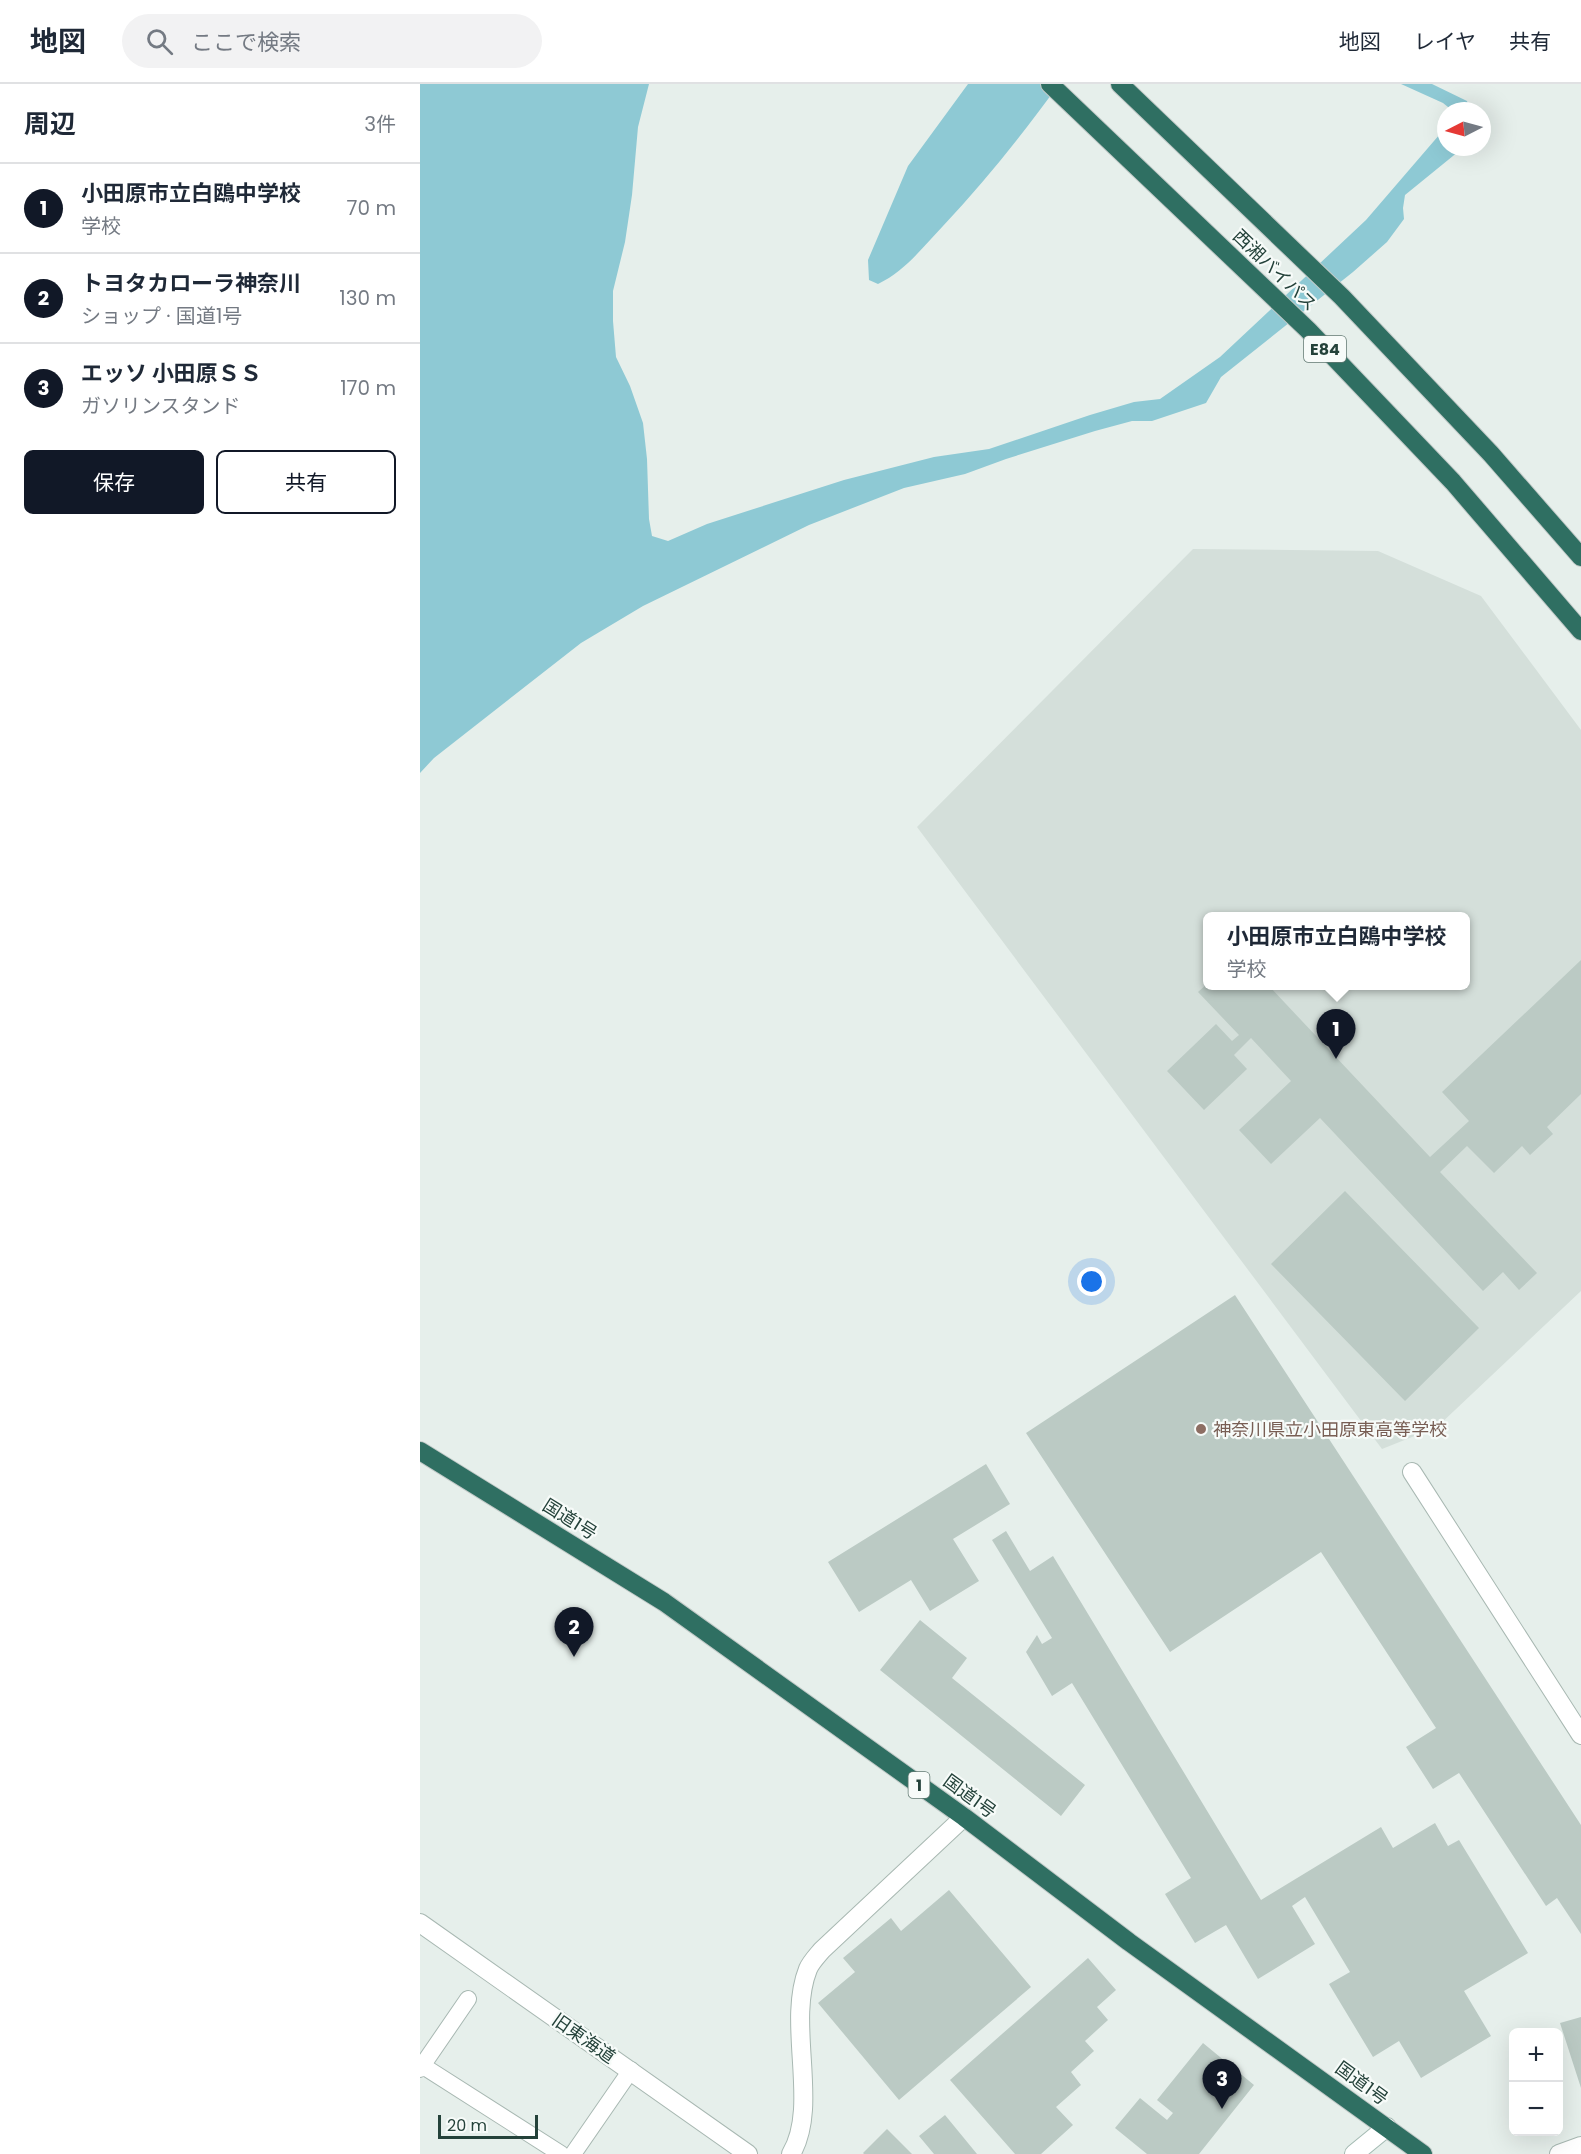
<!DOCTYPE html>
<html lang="ja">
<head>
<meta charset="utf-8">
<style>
  body { margin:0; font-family:Poppins,"Noto Sans JP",sans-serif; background:#f2f2f3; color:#1f2937 }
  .controls { position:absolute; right:18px; bottom:18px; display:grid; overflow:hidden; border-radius:9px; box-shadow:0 6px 24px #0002 }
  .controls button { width:54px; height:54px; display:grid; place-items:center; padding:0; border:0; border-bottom:2px solid #e0e1e3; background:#fff; color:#1f2937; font:30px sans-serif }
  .compass { position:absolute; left:1017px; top:18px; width:54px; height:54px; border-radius:50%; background:#fff; box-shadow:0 6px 24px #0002; rotate:264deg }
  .scale { position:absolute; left:18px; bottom:15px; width:100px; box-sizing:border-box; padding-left:6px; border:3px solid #24423a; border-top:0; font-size:16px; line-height:21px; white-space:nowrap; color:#24423a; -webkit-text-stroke:4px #f7fbf9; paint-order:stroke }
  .you { position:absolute; left:672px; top:1198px; width:21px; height:21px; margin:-15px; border:4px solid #fff; border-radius:50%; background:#1a73e8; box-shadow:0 0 0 9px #1a73e833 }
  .badge { display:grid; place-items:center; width:39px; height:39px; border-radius:50%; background:#111827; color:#fff; font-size:20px; font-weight:700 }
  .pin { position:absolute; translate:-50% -50px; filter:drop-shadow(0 2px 3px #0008) }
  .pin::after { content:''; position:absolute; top:32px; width:21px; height:18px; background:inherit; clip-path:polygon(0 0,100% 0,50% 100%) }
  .popup { position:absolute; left:783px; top:828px; width:267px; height:78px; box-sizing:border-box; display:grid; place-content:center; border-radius:9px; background:#fff; filter:drop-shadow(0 2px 4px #0005); font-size:20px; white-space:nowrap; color:#747a83 }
  .popup b { font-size:22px; color:#1f2937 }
  .popup::after { content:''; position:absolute; left:50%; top:100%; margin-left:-12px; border:12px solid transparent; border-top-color:#fff }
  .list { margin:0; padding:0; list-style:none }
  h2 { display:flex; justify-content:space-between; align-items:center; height:78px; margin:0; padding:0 24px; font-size:26px }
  h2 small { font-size:20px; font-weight:400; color:#747a83 }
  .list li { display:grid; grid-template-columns:39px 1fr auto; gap:18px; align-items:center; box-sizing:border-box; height:90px; padding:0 24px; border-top:2px solid #e0e1e3 }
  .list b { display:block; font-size:22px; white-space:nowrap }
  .list p { margin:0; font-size:20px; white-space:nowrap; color:#747a83 }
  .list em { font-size:20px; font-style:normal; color:#747a83 }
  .actions { display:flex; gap:12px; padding:18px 24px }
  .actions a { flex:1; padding:14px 0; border:2px solid #111827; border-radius:9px; text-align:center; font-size:21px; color:#111827 }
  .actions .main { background:#111827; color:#fff }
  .icon { flex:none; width:33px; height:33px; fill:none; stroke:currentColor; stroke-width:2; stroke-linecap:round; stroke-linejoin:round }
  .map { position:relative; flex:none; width:1161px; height:2070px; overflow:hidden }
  header { display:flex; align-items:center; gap:36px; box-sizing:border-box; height:84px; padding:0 30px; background:#fff; border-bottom:2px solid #e0e1e3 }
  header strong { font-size:28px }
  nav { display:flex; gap:33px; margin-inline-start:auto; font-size:21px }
  .search { width:420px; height:54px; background:#f2f2f3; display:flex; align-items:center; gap:15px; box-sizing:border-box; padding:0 21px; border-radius:33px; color:#747a83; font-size:22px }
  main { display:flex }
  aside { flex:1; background:#fff }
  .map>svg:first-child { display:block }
</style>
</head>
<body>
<header>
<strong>地図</strong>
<div class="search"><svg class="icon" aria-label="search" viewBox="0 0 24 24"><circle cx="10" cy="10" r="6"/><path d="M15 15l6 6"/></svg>ここで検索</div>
<nav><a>地図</a><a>レイヤ</a><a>共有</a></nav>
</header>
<main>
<aside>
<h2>周辺<small>3件</small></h2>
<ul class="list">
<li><span class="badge">1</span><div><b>小田原市立白鴎中学校</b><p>学校</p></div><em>70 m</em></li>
<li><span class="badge">2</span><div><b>トヨタカローラ神奈川</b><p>ショップ · 国道1号</p></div><em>130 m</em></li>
<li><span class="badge">3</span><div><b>エッソ 小田原ＳＳ</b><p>ガソリンスタンド</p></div><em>170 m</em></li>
</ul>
<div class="actions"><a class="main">保存</a><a>共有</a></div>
</aside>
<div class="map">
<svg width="1161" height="2070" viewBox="0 0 1161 2070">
  <rect width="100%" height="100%" fill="#e6efeb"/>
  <path fill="#d4dfda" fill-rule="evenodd" d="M773,465L958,467L1061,512L1161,646V1207L1017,1343L962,1365L497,743ZM787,832H1045V902H787Z"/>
  <path fill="#8ec9d4" d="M0,0H229L218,43L212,111L205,158L193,207V237L196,273L210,302L223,339L227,375L229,435L232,452L248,457L287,440L424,396L514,373L569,365L670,331L714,318L740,315L800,273L946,136L1026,43V63H1044L985,111L983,124L984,135L967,158L933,188L801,293L786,319L732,337H712L675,347L586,375L545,390L484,404L389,441L223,522L161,559L14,674L0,689Z
    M548,0H639C603,50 565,97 523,142C503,163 485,187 458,200L449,196L448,176L488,82Z
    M981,0H1012L1047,17L1050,27H1033L1023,19Z"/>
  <path fill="#bbcac4" d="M1161,876V1010L1127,1043L1133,1050L1110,1071L1102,1062L1074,1089L1047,1062L1020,1088L1117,1189L1099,1206L1083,1188L1063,1207L900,1034L851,1080L819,1046L871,997L831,954L814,971L827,985L784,1026L747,987L796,940L812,957L819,951L778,908L787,900V902H849L1010,1073L1049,1037L1022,1008Z
    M925,1107L1059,1244L985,1317L851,1180Z
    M815,1211L1161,1741V1850L1137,1814L1126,1822L1039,1689L1013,1705L986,1663L1016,1644L901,1468L750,1568L606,1349Z
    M566,1380L590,1420L533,1455L559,1497L510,1527L491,1496L439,1528L408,1478Z
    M586,1447L610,1487L633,1472L841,1816L961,1743L973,1764L1015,1739L1028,1762L1039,1756L1108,1869L1044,1907L1071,1952L1001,1994L979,1957L953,1973L909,1900L930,1888L885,1813L872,1822L895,1860L838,1895L806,1841L775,1859L745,1810L771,1794L652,1599L632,1612L606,1568L617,1551L622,1560L632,1554L572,1456Z
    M500,1536L547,1574L532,1594L665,1701L641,1732L460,1586Z
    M529,1806L611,1903L479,2016L398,1919L435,1888L423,1874L471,1834L481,1847Z
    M668,1874L696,1906L677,1923L688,1936L665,1957L674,1967L651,1988L661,2001L636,2023L653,2041L621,2070H595L530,1996Z
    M1161,1933V2004L1140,1939Z
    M783,1959L834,2001L779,2070H727L695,2044L720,2014L747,2036L753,2029L737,2016Z
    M525,2031L557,2070H514L499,2052Z
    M467,2045L492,2070H444L443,2069Z"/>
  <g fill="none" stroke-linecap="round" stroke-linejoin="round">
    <defs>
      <path id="lane" d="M0,1980L141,2070
        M0,1985L48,1915
        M153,2070L211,1986"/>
      <path id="street" d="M992,1388L1161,1651
        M0,1839L328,2070
        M371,2070C400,2022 366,1940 388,1885C391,1878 397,1872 402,1866L544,1733
        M1139,2070L1161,2062"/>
      <path id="secondary" d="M934,2070L967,2043"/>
      <path id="highway" d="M630,0L888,246L1033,398L1161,547
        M700,0L922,213L1071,370L1161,473
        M0,1367L244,1518L544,1733L709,1858L1003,2070"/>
    </defs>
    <use href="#lane" stroke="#a8b8b2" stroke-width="18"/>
    <use href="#street" stroke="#a8b8b2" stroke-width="20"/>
    <use href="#secondary" stroke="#a4bbb3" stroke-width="20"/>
    <use href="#highway" stroke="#c2cac8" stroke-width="20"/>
    <use href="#lane" stroke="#fff" stroke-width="16"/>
    <use href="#street" stroke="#fff" stroke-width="18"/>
    <use href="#secondary" stroke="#fff" stroke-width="18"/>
    <use href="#highway" stroke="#2f6f62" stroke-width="18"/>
  </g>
  <circle fill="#8d6e63" stroke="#f7fbf9" stroke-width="2" cx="781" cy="1345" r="6"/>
  <g text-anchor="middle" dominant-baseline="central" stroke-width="4.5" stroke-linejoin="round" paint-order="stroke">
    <g fill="#f7fbf9" stroke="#637a73" stroke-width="1.5">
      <rect x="884" y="252" width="42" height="26" rx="4.5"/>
      <rect x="488.5" y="1688" width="21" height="26" rx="4.5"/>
    </g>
    <g font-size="16" font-weight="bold" fill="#24423a">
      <text x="905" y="265">E84</text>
      <text x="499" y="1701">1</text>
    </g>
    <g font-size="18" fill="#24423a" stroke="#f7fbf9">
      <text transform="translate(855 186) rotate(44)">西湘バイパス</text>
      <text transform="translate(150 1435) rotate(32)">国道1号</text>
      <text transform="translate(550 1712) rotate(36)">国道1号</text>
      <text transform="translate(164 1954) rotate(35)">旧東海道</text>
      <text transform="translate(942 1999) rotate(36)">国道1号</text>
    </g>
    <g font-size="18" fill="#785e54" stroke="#f7fbf9" text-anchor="start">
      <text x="793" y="1345">神奈川県立小田原東高等学校</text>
    </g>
  </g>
</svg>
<div class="controls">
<button>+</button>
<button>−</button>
</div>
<svg class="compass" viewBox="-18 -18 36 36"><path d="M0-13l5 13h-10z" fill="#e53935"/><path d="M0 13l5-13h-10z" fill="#747a83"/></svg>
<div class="scale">20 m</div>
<div class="you"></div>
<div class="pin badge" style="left:916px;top:975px">1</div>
<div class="popup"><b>小田原市立白鴎中学校</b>学校</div>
<div class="pin badge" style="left:154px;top:1573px">2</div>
<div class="pin badge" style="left:802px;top:2025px">3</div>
</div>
</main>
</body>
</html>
